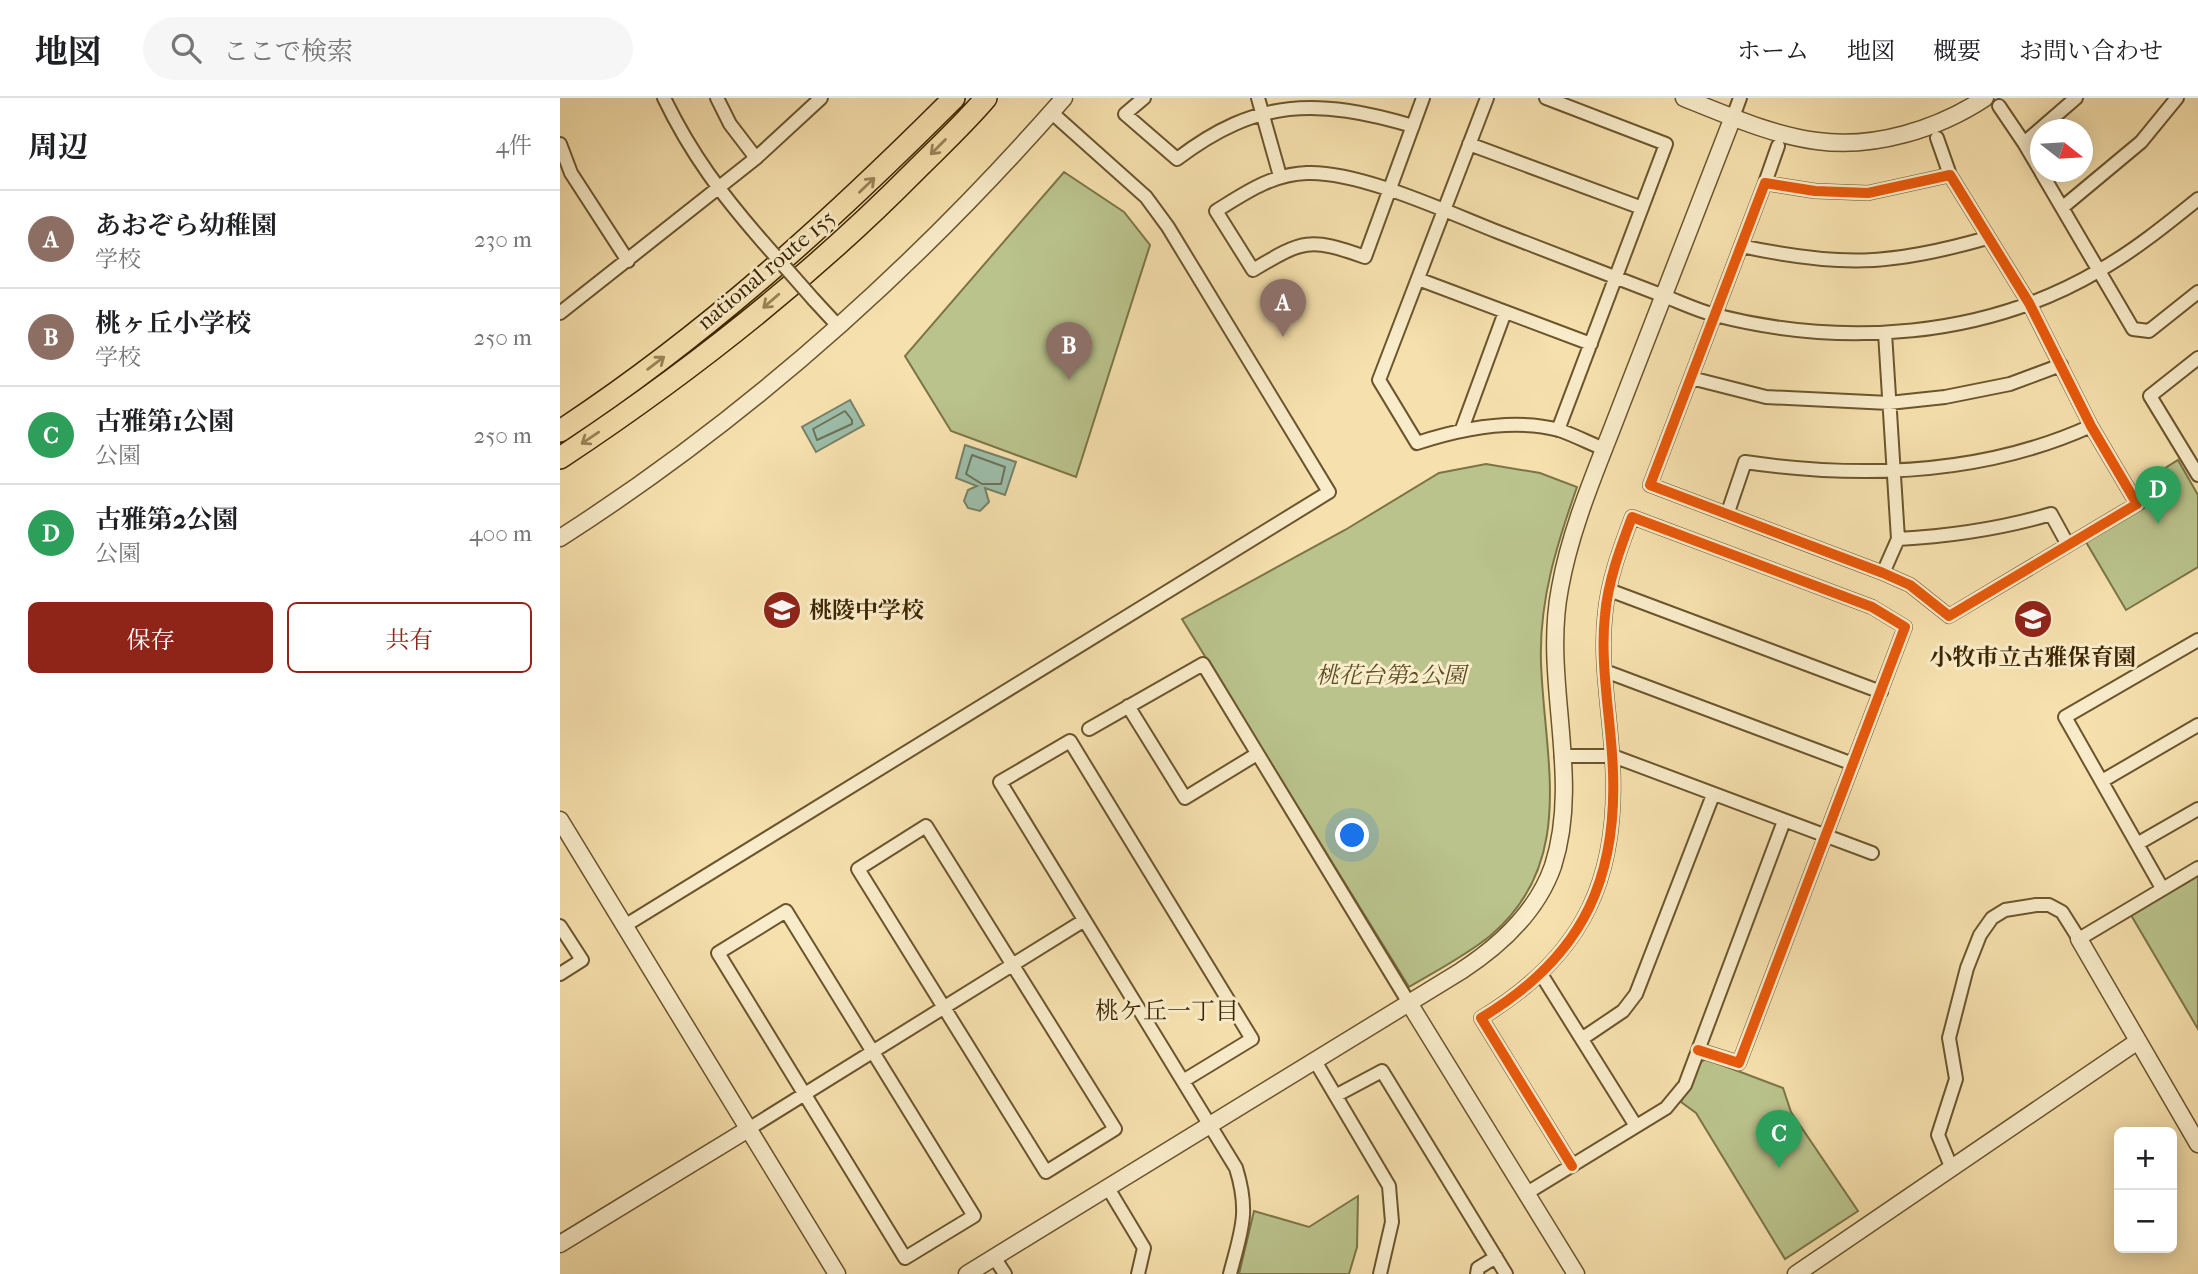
<!DOCTYPE html>
<html lang="ja">
<head>
<meta charset="utf-8">
<style>
  body { margin:0; font-family:"IM FELL French Canon","Noto Serif JP",serif; background:#f6f6f6; color:#202124 }
  .controls { position:absolute; right:21px; bottom:21px; display:grid; overflow:hidden; border-radius:10px; box-shadow:0 4px 18px #0003 }
  .controls button { width:63px; height:63px; display:grid; place-items:center; padding:0; border:0; border-bottom:2px solid #e0e0e0; background:#fff; color:#202124; font:35px sans-serif }
  .compass { position:absolute; left:1470px; top:21px; width:63px; height:63px; border-radius:50%; background:#fff; box-shadow:0 4px 18px #0003; rotate:107deg }
  .you { position:absolute; left:793px; top:738px; width:24px; height:24px; margin:-18px; border:5px solid #fff; border-radius:50%; background:#1a73e8; box-shadow:0 0 0 10px #1a73e833 }
  .badge { display:grid; place-items:center; width:46px; height:46px; border-radius:50%; background:#8f2418; color:#fff; font-size:23px; font-weight:700 }
  .pin { position:absolute; translate:-50% -58px; filter:drop-shadow(0 2px 4px #0008) }
  .pin::after { content:''; position:absolute; top:37px; width:24px; height:21px; background:inherit; clip-path:polygon(0 0,100% 0,50% 100%) }
  .list { margin:0; padding:0; list-style:none }
  h2 { display:flex; justify-content:space-between; align-items:center; height:91px; margin:0; padding:0 28px; font-size:30px }
  h2 small { font-size:23px; font-weight:400; color:#757577 }
  .list li { display:grid; grid-template-columns:46px 1fr auto; gap:21px; align-items:center; box-sizing:border-box; height:98px; padding:0 28px; border-top:2px solid #e0e0e0 }
  .list b { display:block; font-size:26px; white-space:nowrap }
  .list p { margin:0; font-size:23px; white-space:nowrap; color:#757577 }
  .list em { font-size:23px; font-style:normal; color:#757577 }
  .actions { display:flex; gap:14px; padding:21px 28px }
  .actions a { flex:1; padding:16px 0; border:2px solid #8f2418; border-radius:10px; text-align:center; font-size:24px; color:#8f2418 }
  .actions .main { background:#8f2418; color:#fff }
  .icon { flex:none; width:38px; height:38px; fill:none; stroke:currentColor; stroke-width:2; stroke-linecap:round; stroke-linejoin:round }
  .map { position:relative; flex:none; width:1638px; height:1176px; overflow:hidden }
  header { display:flex; align-items:center; gap:42px; box-sizing:border-box; height:98px; padding:0 35px; background:#fff; border-bottom:2px solid #e0e0e0 }
  header strong { font-size:33px }
  nav { display:flex; gap:38px; margin-inline-start:auto; font-size:24px }
  .search { width:490px; height:63px; background:#f6f6f6; display:flex; align-items:center; gap:18px; box-sizing:border-box; padding:0 24px; border-radius:38px; color:#757577; font-size:26px }
  main { display:flex }
  aside { flex:1; background:#fff }
  .map>svg:first-child { display:block }
</style>
</head>
<body>
<header>
<strong>地図</strong>
<div class="search"><svg class="icon" aria-label="search" viewBox="0 0 24 24"><circle cx="10" cy="10" r="6"/><path d="M15 15l6 6"/></svg>ここで検索</div>
<nav><a>ホーム</a><a>地図</a><a>概要</a><a>お問い合わせ</a></nav>
</header>
<main>
<aside>
<h2>周辺<small>4件</small></h2>
<ul class="list">
<li><span class="badge" style="background:#8d6e63">A</span><div><b>あおぞら幼稚園</b><p>学校</p></div><em>230 m</em></li>
<li><span class="badge" style="background:#8d6e63">B</span><div><b>桃ヶ丘小学校</b><p>学校</p></div><em>250 m</em></li>
<li><span class="badge" style="background:#2e9e5b">C</span><div><b>古雅第1公園</b><p>公園</p></div><em>250 m</em></li>
<li><span class="badge" style="background:#2e9e5b">D</span><div><b>古雅第2公園</b><p>公園</p></div><em>400 m</em></li>
</ul>
<div class="actions"><a class="main">保存</a><a>共有</a></div>
</aside>
<div class="map">
<svg width="1638" height="1176" viewBox="0 0 1638 1176">
  <rect width="100%" height="100%" fill="#f6e1ae"/>
  <filter id="stains"><feTurbulence type="fractalNoise" baseFrequency=".00286" numOctaves="4"/><feColorMatrix values="0 0 0 0 .2 0 0 0 0 .09 0 0 0 0 .02 0 0 0 .5 -.17"/></filter>
  <radialGradient id="worn" r=".72"><stop offset=".6" stop-color="#630" stop-opacity="0"/><stop offset="1" stop-color="#630" stop-opacity=".3"/></radialGradient>
  <path fill="#bac38c" stroke="#7c7447" stroke-width="2" d="M504,74L564,114L590,147L516,379L391,333L345,258Z
    M1618,362L1638,397V469L1566,512L1526,444L1589,407L1578,387Z
    M926,366L980,375L1017,389C997,446 979,502 981,564C984,661 1018,764 930,838C905,858 876,873 849,889L622,521L785,432L879,375Z
    M1638,778V931L1571,817Z
    M1146,961L1223,990L1231,1014L1298,1113L1225,1161L1136,1015L1121,1004L1141,964Z
    M798,1098L797,1149L789,1176H679L694,1113L749,1129Z"/>
  <path fill="#9dbeab" stroke="#778167" stroke-width="2" d="M290,302L304,327L256,354L242,329Z
    M405,347L456,364L445,397L425,390L429,404L420,413L408,410L404,403L408,392L417,388L396,380Z"/>
  <g fill="none" stroke-linecap="round" stroke-linejoin="round">
    <path stroke="#6d7256" stroke-width="2" d="M285,313L292,322V326L257,342L253,331Z
      M412,357L445,369L441,386H422L406,376Z"/>
    <defs>
      <path id="minor" d="M104,0C131,56 162,97 203,144
        M157,0L170,26L196,60
        M584,0L565,16L617,61C697,0 757,0 853,28
        M698,0L720,78
        M863,0L805,159C749,139 743,142 693,172L656,113C685,95 712,76 747,75C800,73 887,114 938,134C991,154 1043,175 1096,195C1116,202 1135,212 1155,217C1283,250 1425,240 1540,172C1575,152 1607,126 1638,101
        M927,0L819,282L857,345C900,331 954,320 999,332C1014,337 1029,345 1044,351
        M986,0L1106,46L998,332
        M1439,8L1464,45
        M1173,19L1180,0
        M1377,40L1390,77
        M0,46L11,75L68,163
        M909,46L1082,110
        M1480,72L1464,45L1516,0
        M1481,74L1573,231L1589,233L1638,194
        M1390,77L1469,205L1531,328L1577,406L1389,518L1350,487L1323,475L1090,387L1205,85L1255,93L1308,95Z
        M1205,85L1218,48
        M1503,109L1581,44L1617,0
        M1181,148C1279,169 1330,168 1427,140
        M858,181L1031,246
        M254,202L278,228
        M0,215L196,60L261,0
        M1325,235L1338,441
        M1638,260L1590,298L1638,377
        M1131,280L1206,299L1329,305L1385,299L1450,286L1501,267
        M902,331L945,214
        M1168,414L1185,364C1302,381 1423,377 1531,328
        M1323,475L1338,441C1391,438 1440,431 1491,416L1508,447
        M1049,492L1321,594
        M1045,573L1293,666
        M568,608L625,700L697,656
        M529,631L643,566L849,905
        M1001,658H1053L1312,755
        M1542,683L1638,627
        M366,728L555,1031L486,1074L298,771Z
        M1577,746L1638,711
        M1602,790L1505,619L1638,542
        M226,813L414,1118L345,1160L158,855Z
        M66,827L769,394L608,129L586,99L491,14
        M0,828L22,862L0,876
        M981,876L1076,1028
        M1023,940L1063,913L1076,896L1153,697
        M755,963L829,1088L832,1124L820,1176
        M623,983L692,941L510,643L440,684L676,1070C690,1115 681,1133 670,1176
        M777,997L822,973L946,1176
        M190,1030L523,823
        M1012,1068L921,920C1026,857 1061,776 1052,656C1049,610 1040,562 1045,517C1048,483 1060,451 1072,419L1312,509L1345,529L1179,965L1138,952
        M1392,1071L1378,1037L1396,981L1389,940L1407,870L1420,837L1432,820L1445,812L1476,807H1489L1502,814L1519,841L1638,770
        M548,1090L584,1150L578,1176
        M967,1095L1106,1010L1125,987L1224,723
        M434,1159L445,1176
        M917,1176L918,1170L936,1159"/>
      <path id="tertiary" d="M1124,0C1167,17 1211,37 1257,43C1314,51 1378,31 1425,0
        M0,440C189,319 356,169 504,0
        M0,722L277,1176
        M1519,841L1638,1046
        M849,905L1016,1176
        M0,1146L190,1030
        M407,1176L901,873C941,847 977,814 993,768C1022,678 982,582 1000,490C1011,428 1038,368 1060,310C1097,213 1135,116 1173,19
        M1236,1176L1578,943"/>
      <path id="trunk" d="M0,333C145,238 272,122 394,0
        M0,360C127,276 248,181 355,73C379,49 404,26 426,0"/>
    </defs>
    <use href="#minor" stroke="#6b552d" stroke-width="16"/>
    <use href="#tertiary" stroke="#6b552d" stroke-width="19"/>
    <use href="#trunk" stroke="#3d2602" stroke-width="24"/>
    <use href="#minor" stroke="#f9ecca" stroke-width="12"/>
    <use href="#tertiary" stroke="#f9ecca" stroke-width="16"/>
    <use href="#trunk" stroke="#f6e1ae" stroke-width="21"/>
    <defs>
      <path id="minor-bridge" d="M203,144L254,202"/>
    </defs>
    <use href="#minor-bridge" stroke="#6b552d" stroke-width="16" stroke-linecap="butt"/>
    <use href="#minor-bridge" stroke="#f9ecca" stroke-width="12"/>
    <defs>
      <path id="cycleway" d="M1390,77L1469,205L1531,328L1577,406L1389,518L1350,487L1323,475L1090,387L1205,85L1255,93L1308,95Z
        M1012,1068L921,920C1026,857 1061,776 1052,656C1049,610 1040,562 1045,517C1048,483 1060,451 1072,419L1312,509L1345,529L1179,965L1138,952"/>
    </defs>
    <use href="#cycleway" stroke="#f9ecca" stroke-width="15"/>
    <use href="#cycleway" stroke="#e8590c" stroke-width="10"/>
  </g>
  <defs><path id="oneway-shaft" d="M-6 0H5M1.5-3L5.5 0L1.5 3" fill="none" stroke-width="1.6" stroke-linecap="round" stroke-linejoin="round" transform="scale(1.75)"/></defs>
  <g stroke="#9a8458">
    <use href="#oneway-shaft" transform="translate(378 49) rotate(135)"/>
    <use href="#oneway-shaft" transform="translate(307 87) rotate(-44)"/>
    <use href="#oneway-shaft" transform="translate(211 203) rotate(139)"/>
    <use href="#oneway-shaft" transform="translate(96 265) rotate(-37)"/>
    <use href="#oneway-shaft" transform="translate(30 340) rotate(146)"/>
  </g>
  <defs>
    <symbol id="school-disc" viewBox="-11 -11 22 22"><circle r="9.5" fill="#8f2418" stroke="#f9ecca"/><path d="M0-5L7-2L0 1L-7-2ZM-4 1L0 2.5L4 1V4Q0 6-4 4Z" fill="#fff"/></symbol>
  </defs>
  <g fill-rule="evenodd">
    <use href="#school-disc" x="200" y="490" width="44" height="44"/>
    <use href="#school-disc" x="1451" y="499" width="44" height="44"/>
  </g>
  <g text-anchor="middle" dominant-baseline="central" stroke-width="6" stroke-linejoin="round" paint-order="stroke">
    <g font-size="23" fill="#3d2602" stroke="#f9ecca">
      <text transform="translate(206 172) rotate(-40)">national route 155</text>
    </g>
    <g font-size="23" font-weight="bold" fill="#3d2602" stroke="#f9ecca" text-anchor="start">
      <text x="249" y="512">桃陵中学校</text>
      <text x="1473" y="559" text-anchor="middle">小牧市立古雅保育園</text>
    </g>
    <g font-size="23" font-style="italic" fill="#5c4d24" stroke="#f9ecca">
      <text x="831" y="577">桃花台第2公園</text>
    </g>
    <g font-size="24" fill="#3d2602" stroke="#f9ecca">
      <text x="607" y="913">桃ケ丘一丁目</text>
    </g>
  </g>
  <rect width="100%" height="100%" filter="url(#stains)"/>
  <rect width="100%" height="100%" fill="url(#worn)"/>
</svg>
<div class="controls">
<button>+</button>
<button>−</button>
</div>
<svg class="compass" viewBox="-18 -18 36 36"><path d="M0-13l5 13h-10z" fill="#e53935"/><path d="M0 13l5-13h-10z" fill="#757577"/></svg>
<div class="you"></div>
<div class="pin badge" style="left:723px;top:239px;background:#8d6e63">A</div>
<div class="pin badge" style="left:509px;top:282px;background:#8d6e63">B</div>
<div class="pin badge" style="left:1219px;top:1070px;background:#2e9e5b">C</div>
<div class="pin badge" style="left:1598px;top:426px;background:#2e9e5b">D</div>
</div>
</main>
</body>
</html>
